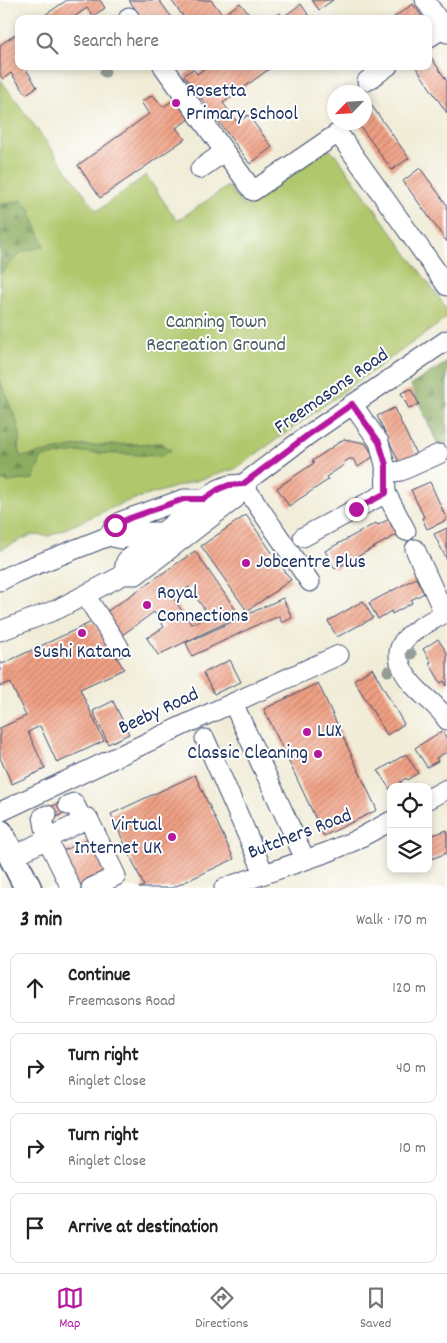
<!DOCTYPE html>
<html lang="en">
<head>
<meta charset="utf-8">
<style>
  body { margin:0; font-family:Dekko,sans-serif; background:#f6f6f6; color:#222 }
  .controls { position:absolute; right:15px; bottom:15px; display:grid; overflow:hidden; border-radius:10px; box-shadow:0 2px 8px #0003 }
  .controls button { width:45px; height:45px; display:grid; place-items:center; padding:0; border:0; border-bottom:1px solid #e0e0e0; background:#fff; color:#222; font:25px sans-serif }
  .compass { position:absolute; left:327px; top:85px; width:45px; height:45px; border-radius:50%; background:#fff; box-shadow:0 2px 8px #0003; rotate:245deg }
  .stop { position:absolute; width:15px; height:15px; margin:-11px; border:4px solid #b5179e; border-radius:50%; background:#fff }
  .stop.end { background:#b5179e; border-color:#fff; box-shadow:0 1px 5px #0008 }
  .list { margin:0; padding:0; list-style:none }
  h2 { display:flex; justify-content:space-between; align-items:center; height:65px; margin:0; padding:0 20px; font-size:21px }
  h2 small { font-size:16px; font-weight:400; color:#767676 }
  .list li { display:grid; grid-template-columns:32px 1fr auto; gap:15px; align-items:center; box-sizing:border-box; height:70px; margin:0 10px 10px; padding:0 10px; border:1px solid #e0e0e0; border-radius:10px }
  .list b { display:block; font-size:19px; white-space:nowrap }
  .list p { margin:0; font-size:16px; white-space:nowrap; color:#767676 }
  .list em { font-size:16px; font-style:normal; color:#767676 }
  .icon { flex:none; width:28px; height:28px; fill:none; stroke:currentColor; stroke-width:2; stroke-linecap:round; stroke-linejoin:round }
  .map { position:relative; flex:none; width:447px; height:888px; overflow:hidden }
  .search { position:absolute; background:#fff; box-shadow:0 2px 8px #0003; left:15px; right:15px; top:15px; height:55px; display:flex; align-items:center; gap:12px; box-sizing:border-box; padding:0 18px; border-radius:10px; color:#767676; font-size:19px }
  .sheet { height:385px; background:#fff }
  nav { display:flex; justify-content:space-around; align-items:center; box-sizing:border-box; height:70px; border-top:1px solid #e0e0e0; background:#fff; font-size:14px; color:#767676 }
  nav a { display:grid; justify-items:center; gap:2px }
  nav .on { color:#b5179e }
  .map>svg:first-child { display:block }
</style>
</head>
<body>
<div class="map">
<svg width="447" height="888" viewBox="0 0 447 888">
  <defs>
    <pattern id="forest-firs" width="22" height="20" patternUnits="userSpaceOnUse" patternTransform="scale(1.25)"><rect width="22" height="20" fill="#8cac60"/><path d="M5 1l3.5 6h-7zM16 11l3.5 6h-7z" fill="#728c52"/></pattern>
    <pattern id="building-hatch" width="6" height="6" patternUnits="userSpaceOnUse" patternTransform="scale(1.25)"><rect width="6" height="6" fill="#f0a083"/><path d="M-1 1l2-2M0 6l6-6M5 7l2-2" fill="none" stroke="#c2836e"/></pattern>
  </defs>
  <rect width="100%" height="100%" fill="#fff"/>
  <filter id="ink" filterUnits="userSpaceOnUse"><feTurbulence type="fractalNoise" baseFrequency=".02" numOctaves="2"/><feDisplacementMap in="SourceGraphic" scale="10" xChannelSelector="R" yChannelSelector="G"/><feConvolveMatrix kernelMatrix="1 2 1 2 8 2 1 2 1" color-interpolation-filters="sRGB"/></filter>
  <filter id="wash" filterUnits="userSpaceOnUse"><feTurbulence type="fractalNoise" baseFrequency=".0096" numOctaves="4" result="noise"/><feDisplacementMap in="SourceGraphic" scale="20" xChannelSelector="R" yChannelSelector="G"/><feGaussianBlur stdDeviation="1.12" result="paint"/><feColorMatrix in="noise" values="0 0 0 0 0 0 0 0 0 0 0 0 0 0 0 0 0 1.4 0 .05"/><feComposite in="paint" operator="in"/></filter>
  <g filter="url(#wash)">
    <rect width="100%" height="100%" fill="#f0ecd7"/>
    <path fill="#b0c76c" stroke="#667b65" d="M0,79L97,211L146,175L177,221L228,186L244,207L318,154L328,149L335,154L447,309V318L235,469L125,502L49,536L31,535L0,550Z"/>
    <path fill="url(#forest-firs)" stroke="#546e5f" d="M22,200L30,209L44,246L22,252L0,274V205Z
      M447,362V465L411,385Z
      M0,381L17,422L21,437L18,445L21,457L78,446L161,443L171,450L161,456L78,452L42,457L33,479L8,482L0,480Z"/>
    <g id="blocks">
      <path fill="url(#building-hatch)" fill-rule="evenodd" d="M67,0H100L105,8L93,16L87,8L71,19H39Z
        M129,0H159L173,19H142Z
        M171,0H211L223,15L240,3L249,14L242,19H185Z
        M312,0H333L319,10Z
        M301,4L311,19H272L280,13L283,17Z
        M413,4L424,19H392L400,13Z
        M19,32V53L16,55L19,59V66H24L37,87L26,94L11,73L3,79L0,75V45Z
        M428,53L447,81V113L415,66H428Z
        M208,66H273L223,103L238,123L248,115L272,147L250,164L184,75L193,69L197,74Z
        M153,95L163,107L178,97L191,118L176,128L185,139L100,198L78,165L149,114L141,102Z
        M369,102L409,158L392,170L357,122H364V106Z
        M420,168L447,205V242L403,181Z
        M411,389L419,404L409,409L401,393Z
        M394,408L417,456L400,464L378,418L377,416Z
        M344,439L365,443L374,456L358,467L353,459H349L343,463L344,465L326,477L328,480L289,506L277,488L314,463L312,461Z
        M430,482L447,520L427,529L422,518L424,517L411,490Z
        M246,515L291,580L247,611L201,546Z
        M391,518L400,533L335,569L325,551L376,523L378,525Z
        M447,528V560L434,534Z
        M195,551L240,616L158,655L147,638L164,627L154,612L118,638L102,615ZM189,587L209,616L191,624L173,598Z
        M416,578L424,593L411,600L412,603L403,608L392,614L391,611L378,619L369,603Z
        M283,598L292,618L282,623L279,616L263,623V622L192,656L186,643Z
        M363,601L373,618L337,637L328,621Z
        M94,621L124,669L80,689L104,741L57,763L40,726L28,732L45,769L12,784L0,758V728L26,716L10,682L0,687V661L2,664Z
        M438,639L447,653V686L444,681L441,683L429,663L431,662L423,649Z
        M230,660L241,682L214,694L203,673Z
        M372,668L404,724L387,735L354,680Z
        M318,683L377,810L324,836L264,709Z
        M113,701L129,734L108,744L93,711Z
        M442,731L447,739V752L436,758L438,761L427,767L415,748Z
        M406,754L418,773L407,780L406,778L400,782L401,784L396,787H391V791L378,771Z
        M195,775L234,859L172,888H139L144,886L111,814Z
        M65,800L70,810L49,821L44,810Z
        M447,830V853L428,860V837Z
        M102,831L120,867L78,888L53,856Z"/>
    </g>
  </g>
  <g filter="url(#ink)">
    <use href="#blocks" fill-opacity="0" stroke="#3b4b70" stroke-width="1"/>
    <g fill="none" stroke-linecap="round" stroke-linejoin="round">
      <defs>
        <path id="minor" d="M425,0L447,33
          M129,17L130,19
          M428,38L444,28
          M163,66L253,191L338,133L447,286
          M367,81L388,66
          M200,169L224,152
          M352,404L379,442L385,465L386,493L406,531
          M385,473L401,471L439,454
          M243,484L310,582
          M109,536L121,539L146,532H164
          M303,537L386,493
          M415,549L444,613
          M123,575L126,561L204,499L219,489L229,485L243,484
          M0,581L15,573L109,536L115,525L122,521L184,499H204
          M85,595L119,647
          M447,612C436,618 409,632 403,642C392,658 406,678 418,690C428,700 439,707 447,720
          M0,631L58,609L123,575H136L235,499L243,484L308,435L447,340
          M233,703L305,859
          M205,739L264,873
          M428,799L447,789
          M68,805L74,803L83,821
          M0,812L184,725L339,655
          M47,815L43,817L47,839L71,888
          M12,857L88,818L116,876L91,888
          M224,888L328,852L354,841L391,821"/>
        <path id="highway" d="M0,833L28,888"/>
      </defs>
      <use href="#minor" stroke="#3b4b70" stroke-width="21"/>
      <use href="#highway" stroke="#3b4b70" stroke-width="29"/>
      <use href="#minor" stroke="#fff" stroke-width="19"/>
      <use href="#highway" stroke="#fff" stroke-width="26"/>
    </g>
    <g fill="#949d97">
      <circle cx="105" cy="72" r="5.5"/>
      <circle cx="411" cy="654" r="5.5"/>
      <circle cx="388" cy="671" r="5.5"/>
    </g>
  </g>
  <g fill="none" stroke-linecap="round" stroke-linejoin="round" filter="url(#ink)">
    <path stroke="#b5179e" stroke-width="6" d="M115,525L130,518L184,499H204L219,489L229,485L243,484L308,435L352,404L379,442L386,465V493L356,509"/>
  </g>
  <g fill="#b5179e" stroke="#fff" stroke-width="2">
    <circle cx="176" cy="103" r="5"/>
    <circle cx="246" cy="563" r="5"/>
    <circle cx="147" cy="605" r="5"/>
    <circle cx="82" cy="633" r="5"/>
    <circle cx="307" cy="732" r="5"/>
    <circle cx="318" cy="754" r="5"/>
    <circle cx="172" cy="837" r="5"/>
  </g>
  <g text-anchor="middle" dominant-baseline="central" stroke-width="4" stroke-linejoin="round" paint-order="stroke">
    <g font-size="20" fill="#1b2f5e" stroke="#fff" text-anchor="start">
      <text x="186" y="92">Rosetta<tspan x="186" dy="23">Primary School</tspan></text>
      <text x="256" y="563">Jobcentre Plus</text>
      <text x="157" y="594">Royal<tspan x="157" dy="23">Connections</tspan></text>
      <text x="82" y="653" text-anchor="middle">Sushi Katana</text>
      <text x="317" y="732">LUX</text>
      <text x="308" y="754" text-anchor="end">Classic Cleaning</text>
      <text x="162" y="826" text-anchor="end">Virtual<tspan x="162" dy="23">Internet UK</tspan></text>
    </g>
    <g font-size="20" fill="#485d62" stroke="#fff">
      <text x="216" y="323">Canning Town<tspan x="216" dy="23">Recreation Ground</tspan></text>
    </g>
    <g font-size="20" fill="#1b2f5e" stroke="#fff">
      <text transform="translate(332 392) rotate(-35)">Freemasons Road</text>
      <text transform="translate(159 712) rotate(-25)">Beeby Road</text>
      <text transform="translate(300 835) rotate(-21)">Butchers Road</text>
    </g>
  </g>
</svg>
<div class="controls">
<button><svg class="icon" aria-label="locate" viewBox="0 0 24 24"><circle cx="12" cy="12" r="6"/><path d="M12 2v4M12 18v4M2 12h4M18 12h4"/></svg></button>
<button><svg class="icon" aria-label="layers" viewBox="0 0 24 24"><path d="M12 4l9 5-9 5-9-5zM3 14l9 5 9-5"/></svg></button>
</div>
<svg class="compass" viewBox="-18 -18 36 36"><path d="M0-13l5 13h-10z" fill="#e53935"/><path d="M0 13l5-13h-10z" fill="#767676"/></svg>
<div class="stop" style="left:115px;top:525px"></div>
<div class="stop end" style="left:356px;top:509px"></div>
<div class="search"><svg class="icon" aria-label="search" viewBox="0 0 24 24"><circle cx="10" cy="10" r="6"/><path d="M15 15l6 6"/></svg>Search here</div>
</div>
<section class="sheet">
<h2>3 min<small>Walk · 170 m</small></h2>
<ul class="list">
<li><svg class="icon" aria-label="ahead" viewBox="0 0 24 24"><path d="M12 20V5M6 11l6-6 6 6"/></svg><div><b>Continue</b><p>Freemasons Road</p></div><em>120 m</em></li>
<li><svg class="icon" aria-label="right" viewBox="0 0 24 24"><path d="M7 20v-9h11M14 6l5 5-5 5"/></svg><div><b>Turn right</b><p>Ringlet Close</p></div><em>40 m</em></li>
<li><svg class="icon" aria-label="right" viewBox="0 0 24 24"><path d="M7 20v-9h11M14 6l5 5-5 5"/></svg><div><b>Turn right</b><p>Ringlet Close</p></div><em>10 m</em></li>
<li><svg class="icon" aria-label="arrive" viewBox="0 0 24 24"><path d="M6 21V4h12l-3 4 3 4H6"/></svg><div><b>Arrive at destination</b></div></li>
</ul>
</section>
<nav>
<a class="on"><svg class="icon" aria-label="map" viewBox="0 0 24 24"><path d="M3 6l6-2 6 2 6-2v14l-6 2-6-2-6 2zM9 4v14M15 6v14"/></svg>Map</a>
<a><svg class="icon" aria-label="directions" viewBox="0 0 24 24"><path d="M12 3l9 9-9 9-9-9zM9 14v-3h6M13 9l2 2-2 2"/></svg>Directions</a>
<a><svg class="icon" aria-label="saved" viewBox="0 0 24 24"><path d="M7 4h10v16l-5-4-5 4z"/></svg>Saved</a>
</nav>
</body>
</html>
